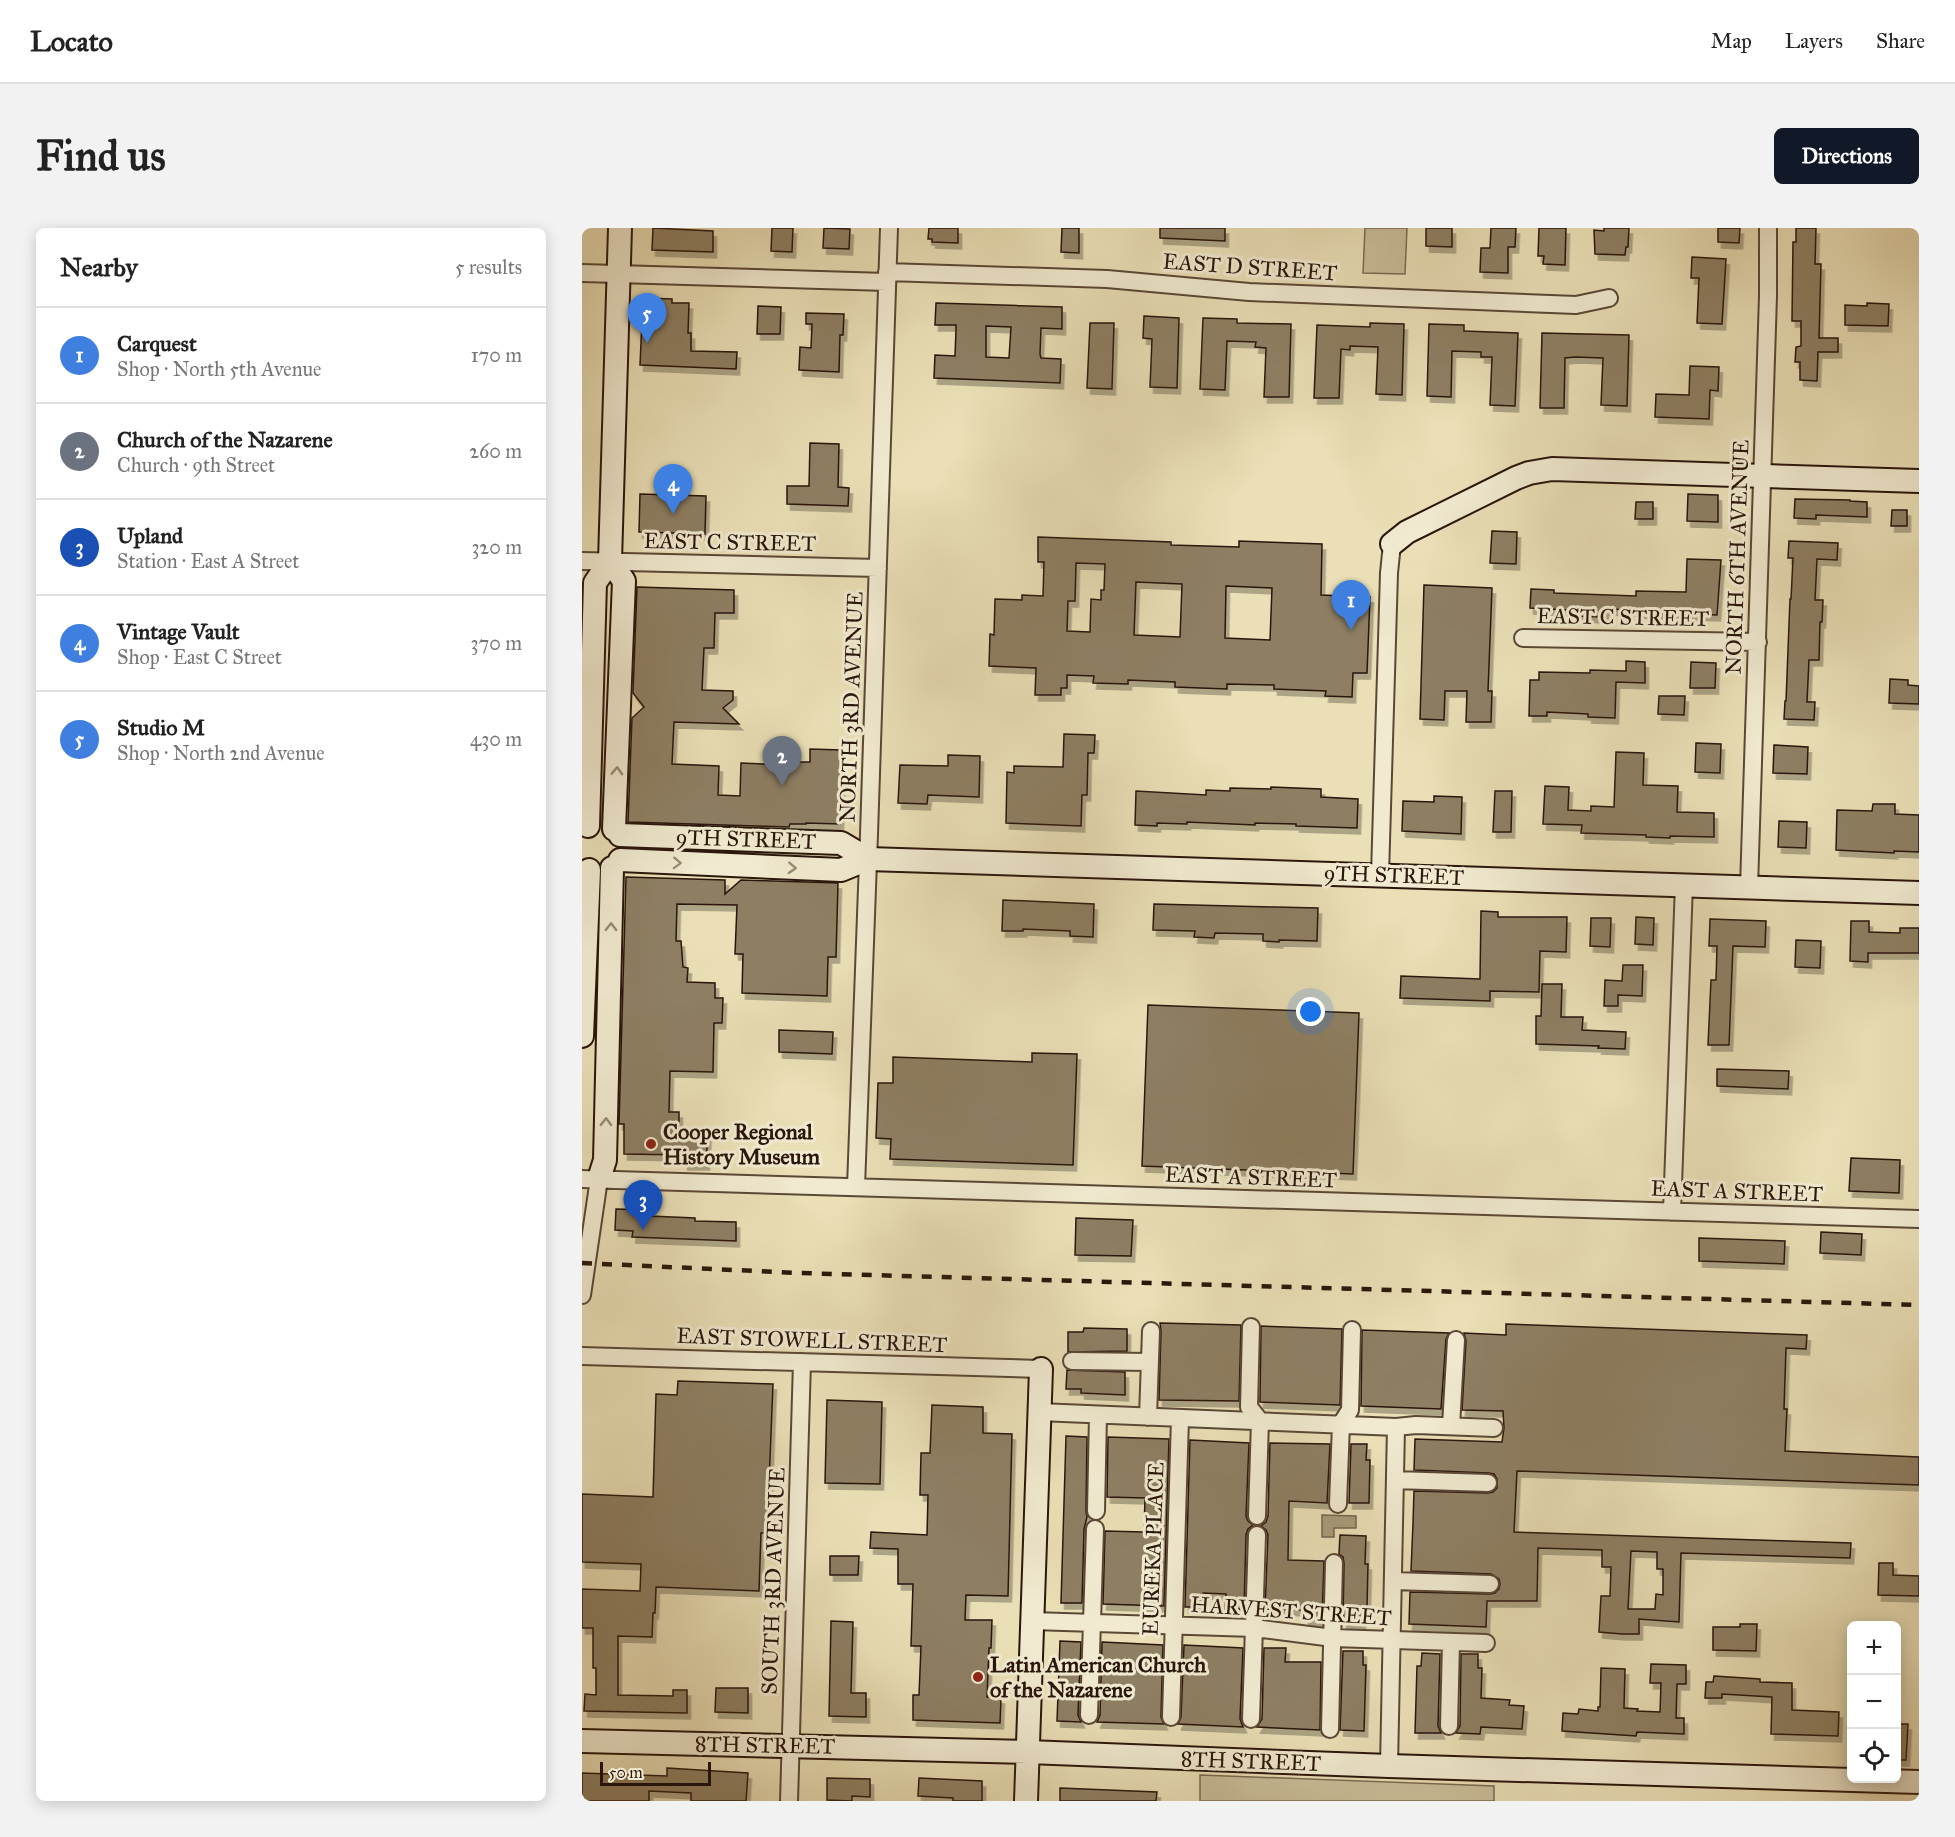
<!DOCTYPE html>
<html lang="en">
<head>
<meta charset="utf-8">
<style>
  body { margin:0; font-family:"IM FELL Great Primer",serif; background:#f2f2f2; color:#222 }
  .controls { position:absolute; right:18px; bottom:18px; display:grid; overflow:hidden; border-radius:9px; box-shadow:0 3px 15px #0003 }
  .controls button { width:54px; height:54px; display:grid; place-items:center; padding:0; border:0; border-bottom:2px solid #e0e0e0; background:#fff; color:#222; font:30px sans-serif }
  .scale { position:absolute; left:18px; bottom:15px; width:111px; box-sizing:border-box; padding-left:6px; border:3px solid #2a160b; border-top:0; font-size:16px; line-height:21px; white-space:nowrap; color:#2a160b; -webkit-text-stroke:4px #f1ead0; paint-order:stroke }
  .you { position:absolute; left:729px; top:784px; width:21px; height:21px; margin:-15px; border:4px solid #fff; border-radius:50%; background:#1a73e8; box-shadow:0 0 0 9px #1a73e833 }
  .badge { display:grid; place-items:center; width:39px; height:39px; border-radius:50%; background:#111827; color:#fff; font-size:20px; font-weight:700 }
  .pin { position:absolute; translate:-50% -50px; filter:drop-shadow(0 2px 3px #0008) }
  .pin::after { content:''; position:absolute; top:32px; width:21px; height:18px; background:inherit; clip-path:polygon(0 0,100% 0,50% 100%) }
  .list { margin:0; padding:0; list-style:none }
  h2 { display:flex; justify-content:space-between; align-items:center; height:78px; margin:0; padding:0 24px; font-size:26px }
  h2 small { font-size:20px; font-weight:400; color:#767676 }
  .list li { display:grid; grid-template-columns:39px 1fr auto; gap:18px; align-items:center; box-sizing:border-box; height:96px; padding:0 24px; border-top:2px solid #e0e0e0 }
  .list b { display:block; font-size:22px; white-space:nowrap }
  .list p { margin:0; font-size:20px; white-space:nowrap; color:#767676 }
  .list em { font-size:20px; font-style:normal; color:#767676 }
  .icon { flex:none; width:33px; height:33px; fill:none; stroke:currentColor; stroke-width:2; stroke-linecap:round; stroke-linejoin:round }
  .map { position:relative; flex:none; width:1337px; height:1573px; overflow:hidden; border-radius:9px }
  header { display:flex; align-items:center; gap:36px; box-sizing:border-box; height:84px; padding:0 30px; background:#fff; border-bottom:2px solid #e0e0e0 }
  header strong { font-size:28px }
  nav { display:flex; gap:33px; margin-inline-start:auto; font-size:21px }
  .intro { display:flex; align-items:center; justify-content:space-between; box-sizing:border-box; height:144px; padding:0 36px }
  h1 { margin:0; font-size:42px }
  .button { padding:15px 27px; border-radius:9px; background:#111827; color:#fff; font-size:21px; font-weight:700 }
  main { display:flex; gap:36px; padding:0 36px }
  aside { flex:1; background:#fff; border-radius:9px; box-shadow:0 3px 15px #0003 }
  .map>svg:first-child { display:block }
</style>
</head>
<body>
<header>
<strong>Locato</strong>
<nav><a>Map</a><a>Layers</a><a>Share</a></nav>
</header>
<div class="intro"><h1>Find us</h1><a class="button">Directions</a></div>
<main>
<aside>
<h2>Nearby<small>5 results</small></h2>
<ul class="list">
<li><span class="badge" style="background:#3f7fe0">1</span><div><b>Carquest</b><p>Shop · North 5th Avenue</p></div><em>170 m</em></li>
<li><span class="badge" style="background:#6b7280">2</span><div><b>Church of the Nazarene</b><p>Church · 9th Street</p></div><em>260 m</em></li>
<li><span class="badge" style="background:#1a4fb4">3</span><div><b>Upland</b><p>Station · East A Street</p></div><em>320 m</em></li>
<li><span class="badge" style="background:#3f7fe0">4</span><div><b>Vintage Vault</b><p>Shop · East C Street</p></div><em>370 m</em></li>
<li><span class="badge" style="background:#3f7fe0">5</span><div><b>Studio M</b><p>Shop · North 2nd Avenue</p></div><em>430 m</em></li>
</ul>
</aside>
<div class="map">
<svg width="1337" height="1573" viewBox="0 0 1337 1573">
  <defs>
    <filter id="shadow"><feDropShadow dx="3.5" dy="6" stdDeviation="0" flood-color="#0004"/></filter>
  </defs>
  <rect width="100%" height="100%" fill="#eadfb6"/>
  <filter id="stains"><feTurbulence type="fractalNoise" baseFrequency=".00333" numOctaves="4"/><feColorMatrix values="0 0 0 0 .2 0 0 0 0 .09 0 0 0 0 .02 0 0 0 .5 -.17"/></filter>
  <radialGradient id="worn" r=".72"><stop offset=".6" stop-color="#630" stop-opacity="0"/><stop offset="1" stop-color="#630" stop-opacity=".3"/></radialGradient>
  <path fill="#c9bd99" stroke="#7a6a52" stroke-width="1.5" d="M783,0H825L823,46L781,45Z
    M618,1547L912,1558V1573H618Z"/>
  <path fill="#a99b7c" stroke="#76664f" stroke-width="1.5" d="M740,1287L774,1288V1300H752V1309H740Z"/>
  <path fill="#8e7f64" stroke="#2a160b" stroke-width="1.5" fill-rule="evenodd" filter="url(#shadow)" d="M71,0L131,3V24L70,22Z
    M190,0H211L210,24L189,23Z
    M242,0L268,1L267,21L241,20Z
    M347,0H376V15L350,14V11H346Z
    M480,0H497V25L479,24Z
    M578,0H643V13L578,10Z
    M844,0H870V19L844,18Z
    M909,0H934L933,19H926V45L898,44L899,20H908Z
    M957,0H984L983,37L961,36L962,28H956Z
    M1022,0H1047L1046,19H1044L1043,27L1013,26L1012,2L1022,3Z
    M1136,0H1158L1157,15L1136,14Z
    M1214,0H1234L1233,36H1239L1237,110H1256V124H1236L1235,153L1218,152V134H1213L1214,119L1219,118V93H1210L1211,14H1214Z
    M1110,29L1144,31L1140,96L1115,95L1117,50H1109Z
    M61,70L90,71V75H107L106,105H109V123L155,124L154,141L58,137Z
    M354,75L480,79V101L459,100L458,126L459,130L479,131L478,155L352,150L353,127L373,128L374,102V97H353ZM404,98L429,99L427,130L404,129Z
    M1285,75L1307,76L1306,98L1263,97V77L1285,78Z
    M176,78L199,79L198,106H175Z
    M224,85L262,86L261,107H258L257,144L217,142L218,119L229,120L230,96H224Z
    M562,88L597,90L595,160L568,159L570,111L561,110Z
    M621,90L655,91V95L709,96L707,169H682L684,120L673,119L674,114L645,113L643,162L618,161Z
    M508,95H532L530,161L505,160Z
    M788,95L822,96L820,167L794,166L796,119L768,118V122L759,121L757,170H732L735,97L788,99Z
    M847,96L882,97V103L936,105L933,178L908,177L910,129H899V124L870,123L869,169L845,168Z
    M960,105L1047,107L1045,178L1019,177L1021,130L993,129L983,130L982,180H958Z
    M1108,138L1137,139L1136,163L1128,162L1127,191L1073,189L1074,166L1107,167Z
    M228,215L257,216L256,259L267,260L266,278L205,276V258H227Z
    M58,266L124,268L123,306L57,304Z
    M1106,266L1136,267V294L1105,293Z
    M1213,271L1268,272V273L1285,274V289L1234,287V291L1212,290Z
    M1054,274H1071V291H1053Z
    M1310,282H1325V298H1309Z
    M910,303L935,304L934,336L908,335Z
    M456,309L589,314V317L657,319V313L740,316L739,367L788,369L785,445H771L770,469L743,468L744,463L692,461V457L645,456V461L593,459V454L546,452V456L511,455L512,448L485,447V460H479V467H453L454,440L407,438L408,406L412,407L413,371L440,372V367L461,368L462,334H456ZM494,335L523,336L522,362H519V372L509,371L508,404L485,403L486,373H493ZM554,354L600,356L598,409L552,407ZM644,358L690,360L688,412L643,410Z
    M1207,313L1256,315L1255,332L1235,331L1233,372H1241L1240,394H1238L1237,432H1227L1225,474H1233L1232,492L1202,491L1203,473H1204L1208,371H1209L1211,330H1206Z
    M1105,331L1139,332L1135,387L1053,384V382L1023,381V389L986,388V382L948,380L949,361L972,362V365L1054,368V363L1104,364Z
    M842,357L910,360L906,463H910L909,494H884L885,463H863L862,492L838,491Z
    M55,359L152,362V385H133L132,420H122L120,462L151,463V472L141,480L157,496L92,494L90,536L137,538L136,567L158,568L159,535L209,537V534H228V521L260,522L258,596L224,595V596H208L207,599L46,594L50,490L62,479L51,465Z
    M1044,433L1063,434V455L1034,454L1033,490L1006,489V486L965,484V488H947L948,452H957V444L1008,445V442L1044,443Z
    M1109,434L1134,435L1133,460H1108Z
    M1308,451L1326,452V457L1337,458V476L1307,475Z
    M1077,468H1103L1102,487L1076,486Z
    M482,506L513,507L512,525H506L505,567H500L499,598L424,595L425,544L432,545V538L481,539Z
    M1114,515L1139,516L1138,545L1113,544Z
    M1192,517L1226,519L1225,546L1191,545Z
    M1034,524L1062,525L1061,557L1096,558L1095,584L1132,585V609L1088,608V610L1064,609V607L999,605L1000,597L961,596L963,558L987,559L986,582L1009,583V578L1032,579Z
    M366,527L398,528L397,569L346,567L345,576L316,575L318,537L366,538Z
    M689,559L739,561V569L776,571L775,600L714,598V596L673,595V597L605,594V596L575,595V598L553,597L554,563L624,567V562L648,563V560L689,561Z
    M913,563H930L929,604H911Z
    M852,568L880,569L879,606L820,603L821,573L852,574Z
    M1291,576H1313V586L1337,587V624L1312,623V625L1254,622L1255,582L1290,583Z
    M1197,593L1225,594L1224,620L1196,619Z
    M44,649L143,652V666L159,652L256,655L254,729H246L245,768L160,765L161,726H153L155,677L95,676L94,713H99L101,739L106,740L105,754L133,755V770H141L140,795H132L131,844L88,843L87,884H97V902L126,903L124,936H102L103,927L42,926V896H37Z
    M421,672L512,676L511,709L488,708V703L441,701V703H420Z
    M572,676L736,680L735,713L697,712V714L681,713V706L633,705L632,710L612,709L613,703L571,702Z
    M899,683L916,684V689H985L984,724L958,723L957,764L908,763V773L818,770L819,748L898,751Z
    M1054,689L1072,690L1071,717L1053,716Z
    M1009,690H1029L1028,719L1008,718Z
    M1128,691L1184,693L1183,719L1151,718L1147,817H1126L1129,752H1134L1135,718H1127Z
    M1269,693H1287V704L1318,705V700H1337V725H1286V734L1268,733Z
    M1214,712L1239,713L1238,740L1213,739Z
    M1041,737H1061L1060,768L1036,767V778H1022L1023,752L1040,753Z
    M960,756H980L979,789H1001L1000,802L1044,804L1043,821L1016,820L1017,818L954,816V788H959Z
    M566,777L777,785L771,946L560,938Z
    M197,802L251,804L250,826L197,824Z
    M450,825L495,826L491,937L308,931L309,911L294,910L296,855H311V829L450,834Z
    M1135,841L1207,843L1206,861L1135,858Z
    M1269,930L1318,932L1317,965L1267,963Z
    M34,981L68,982V988L113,990V993L154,994V1013L50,1009L51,1003L33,1002Z
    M494,990L551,992L549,1028L493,1027Z
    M1239,1004L1280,1006L1279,1027L1238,1025Z
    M1117,1010L1203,1013L1202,1036L1117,1033Z
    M578,1095L659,1097L657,1173L577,1172L579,1103Z
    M924,1096L1225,1107L1224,1121L1204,1120L1202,1181H1205L1203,1223L1337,1229V1257L935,1243L932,1304L1269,1315L1268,1330L1099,1325L1097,1394L1057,1391V1406H1040L1017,1404L1019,1368H1028L1029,1339H1020V1322L956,1320L955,1373H905L904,1399L827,1396L828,1364L908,1366L913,1365L917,1361L918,1356L917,1351L909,1346L829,1343L831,1295L832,1263L906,1265L911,1264L915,1260V1251L912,1246L907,1245L832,1242L833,1211L920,1214L922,1200L921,1183L880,1182L884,1113L882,1105L924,1107ZM1049,1323L1075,1324V1341H1081V1367L1074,1366L1073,1381H1046Z
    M679,1098L760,1101L758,1177L678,1174Z
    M502,1100L545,1101V1123L486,1124V1104H501Z
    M780,1102L867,1105L864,1111L859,1181L779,1178Z
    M485,1142L543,1144V1167L499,1165V1161H484Z
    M96,1153L191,1156L185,1305H179L177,1363L74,1359L73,1385H71L70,1409L36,1408V1467L91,1468V1462H105V1485L2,1483L3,1466L14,1467V1440H11V1400H0V1361L58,1363L59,1336L0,1334V1266L71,1269L74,1166L95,1167Z
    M245,1172L300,1174L298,1256L243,1255Z
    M350,1177L401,1179V1205L430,1206L426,1368L384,1367L383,1392H410L409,1420H407L405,1469L419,1470L418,1495L331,1492V1467H337L339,1418H329L331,1356H316V1321L288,1320L289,1304L345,1307L346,1267H338L339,1225H348Z
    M484,1208L505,1209L504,1283L505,1289L502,1301L500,1375H479Z
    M526,1209L587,1211L582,1378L521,1376L523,1303L562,1304L563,1270L525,1269Z
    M608,1212L667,1215L664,1288L666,1293L671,1297L666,1301L664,1307L662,1381H643L644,1366L621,1365L620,1379H603Z
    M688,1215L748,1216L745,1275L707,1273L706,1332L742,1333L740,1392H723V1382L683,1381L686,1307L684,1302L679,1298L684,1294L686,1288Z
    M769,1216H785L784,1232H788L787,1275H767Z
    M758,1307L784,1308L783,1336H786L785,1380H780V1395L761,1394L762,1335L761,1329L757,1326Z
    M248,1328H277L276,1347H248Z
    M1297,1335H1311V1347L1337,1348V1368L1296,1367Z
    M249,1393L271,1394L269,1465H284V1489L247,1488Z
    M1158,1396H1175L1174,1423L1131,1422V1399H1158Z
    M478,1413L499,1414L496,1487L499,1494L475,1493Z
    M520,1414L581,1417L579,1489L582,1496L515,1494L518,1487Z
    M602,1417L661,1420L658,1491L661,1499L596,1496L599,1489Z
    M682,1420H704L703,1434H739L738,1502L675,1499L680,1491Z
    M761,1423H781V1437H784L782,1503L758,1502Z
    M840,1425L858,1426L856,1498L859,1505H833L835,1438H839Z
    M879,1426H896V1440H900L899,1470L928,1472L927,1477L942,1478L940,1501L899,1499L898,1506L874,1505L878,1498Z
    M1069,1436L1104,1437V1456H1095L1094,1490H1102V1506L1055,1504L1054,1508L980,1503L981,1485L996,1486L997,1481L1016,1483V1479H1018L1019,1440L1043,1441L1042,1480L1056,1481L1055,1483L1078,1484L1079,1455H1068Z
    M1132,1448L1178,1451V1454L1210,1455V1482L1257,1484L1256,1508L1189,1506L1190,1469L1140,1466V1470H1123L1124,1454H1131Z
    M134,1460H166V1485L133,1484Z
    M1314,1496H1326L1324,1532H1314Z
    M85,1540L166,1545L164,1573H109V1565L67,1563V1573H0V1545L85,1548Z
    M245,1550L288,1551V1569L270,1568V1573L245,1572Z
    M337,1550L400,1553V1573H371V1570L336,1568Z
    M478,1560L575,1564L574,1573H478Z"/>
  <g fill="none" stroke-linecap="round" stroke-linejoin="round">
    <defs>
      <path id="street" d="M305,44L525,51L667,64L994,77L1027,70
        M0,45L305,54
        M0,333L296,340
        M941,410L1176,414
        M798,647L807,345L810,316
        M1167,659L1186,68V0
        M0,951L1337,991
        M274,959L287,606L307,0
        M1090,984L1102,656
        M0,1067L17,951
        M669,1099L667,1179L678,1193L675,1288
        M0,1128L459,1141
        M490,1133L568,1134
        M457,1184L814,1199L834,1197L912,1200
        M566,1189L569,1103
        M869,1198L874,1112
        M813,1252L906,1255
        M756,1276L759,1196L768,1182L770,1102
        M514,1283L516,1187
        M811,1353L908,1356
        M450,1393L672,1400L751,1410L904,1415
        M507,1487L513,1301
        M589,1489L598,1190
        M669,1491L675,1307
        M867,1498L869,1414
        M748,1501L752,1335
        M807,1538L814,1199
        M207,1573L220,1134"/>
      <path id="secondary" d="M810,316L825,304L934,250L947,245L970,241L1337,253
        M28,333L42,353L32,601
        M6,598L13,355L28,333L38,0
        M38,607L259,615L286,631
        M38,632L259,642L286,631L1337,665
        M0,808L7,642
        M17,951L23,932L30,640
        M0,1513L446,1524L807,1538L1337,1554
        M444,1573L459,1141"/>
    </defs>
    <use href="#street" stroke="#5a4836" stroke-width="20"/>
    <use href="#secondary" stroke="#2a160b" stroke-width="26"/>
    <use href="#street" stroke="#f1ead0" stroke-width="16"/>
    <use href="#secondary" stroke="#f1ead0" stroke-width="22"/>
    <path stroke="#2a160b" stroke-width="4.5" stroke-dasharray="10 10" stroke-linecap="butt" d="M0,1035L217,1045L1337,1077"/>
  </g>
  <defs><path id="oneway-chevron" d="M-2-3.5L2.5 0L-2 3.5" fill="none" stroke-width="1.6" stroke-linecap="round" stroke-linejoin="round" transform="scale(1.5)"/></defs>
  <g stroke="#978b77">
    <use href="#oneway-chevron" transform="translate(35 543) rotate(-88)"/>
    <use href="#oneway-chevron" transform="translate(95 635) rotate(2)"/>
    <use href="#oneway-chevron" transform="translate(210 640) rotate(3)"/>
    <use href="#oneway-chevron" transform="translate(29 699) rotate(-89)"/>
    <use href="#oneway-chevron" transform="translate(24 894) rotate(-89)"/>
  </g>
  <g fill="#8f2418" stroke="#f1ead0" stroke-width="2">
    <circle cx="69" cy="916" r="6"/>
    <circle cx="396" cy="1449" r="6"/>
  </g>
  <g text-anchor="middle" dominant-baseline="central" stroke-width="6" stroke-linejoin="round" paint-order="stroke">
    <g font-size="22" fill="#2a160b" stroke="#f1ead0">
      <text transform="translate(668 39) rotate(4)">EAST D STREET</text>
      <text transform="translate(148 314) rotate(1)">EAST C STREET</text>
      <text transform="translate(1155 329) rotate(-88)">NORTH 6TH AVENUE</text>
      <text transform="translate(1041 389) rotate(1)">EAST C STREET</text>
      <text transform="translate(269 479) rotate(-88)">NORTH 3RD AVENUE</text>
      <text transform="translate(164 611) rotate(2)">9TH STREET</text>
      <text transform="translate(812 647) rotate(2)">9TH STREET</text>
      <text transform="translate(669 949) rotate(2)">EAST A STREET</text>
      <text transform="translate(1155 963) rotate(2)">EAST A STREET</text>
      <text transform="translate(230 1112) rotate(2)">EAST STOWELL STREET</text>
      <text transform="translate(571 1321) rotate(-88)">EUREKA PLACE</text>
      <text transform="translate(191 1353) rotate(-88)">SOUTH 3RD AVENUE</text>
      <text transform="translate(709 1383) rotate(4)">HARVEST STREET</text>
      <text transform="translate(183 1517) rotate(1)">8TH STREET</text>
      <text transform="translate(669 1533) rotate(2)">8TH STREET</text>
    </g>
    <g font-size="22" font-weight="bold" fill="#2a160b" stroke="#f1ead0" text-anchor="start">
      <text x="81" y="903">Cooper Regional<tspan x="81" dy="25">History Museum</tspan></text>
      <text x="408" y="1436">Latin American Church<tspan x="408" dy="25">of the Nazarene</tspan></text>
    </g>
  </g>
  <rect width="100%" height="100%" filter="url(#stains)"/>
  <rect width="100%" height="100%" fill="url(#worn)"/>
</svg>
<div class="controls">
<button>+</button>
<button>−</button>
<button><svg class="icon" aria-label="locate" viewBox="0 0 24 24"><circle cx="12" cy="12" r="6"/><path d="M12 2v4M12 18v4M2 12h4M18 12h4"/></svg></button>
</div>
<div class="scale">50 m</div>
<div class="you"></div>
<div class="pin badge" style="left:769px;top:402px;background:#3f7fe0">1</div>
<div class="pin badge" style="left:200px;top:558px;background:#6b7280">2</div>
<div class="pin badge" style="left:61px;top:1002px;background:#1a4fb4">3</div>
<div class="pin badge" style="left:91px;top:286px;background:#3f7fe0">4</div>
<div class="pin badge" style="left:65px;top:115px;background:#3f7fe0">5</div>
</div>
</main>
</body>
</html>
